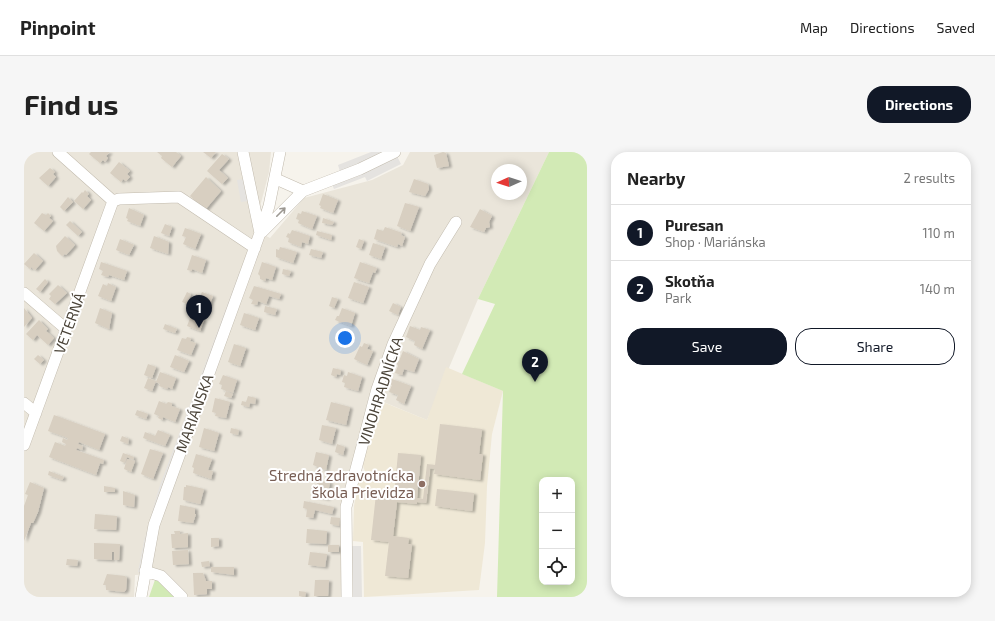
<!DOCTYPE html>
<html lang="en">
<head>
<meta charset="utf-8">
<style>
  body { margin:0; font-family:"Exo 2",sans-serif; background:#f6f6f6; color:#222 }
  .controls { position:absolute; right:12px; bottom:12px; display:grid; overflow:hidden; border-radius:8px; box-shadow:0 2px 10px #0003 }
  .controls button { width:36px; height:36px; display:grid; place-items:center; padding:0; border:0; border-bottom:1px solid #e0e0e0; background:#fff; color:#222; font:20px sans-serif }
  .compass { position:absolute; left:467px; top:12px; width:36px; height:36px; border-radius:50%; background:#fff; box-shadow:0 2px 10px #0003; rotate:267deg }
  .you { position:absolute; left:321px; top:186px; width:14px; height:14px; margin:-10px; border:3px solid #fff; border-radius:50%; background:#1a73e8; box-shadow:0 0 0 6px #1a73e833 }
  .badge { display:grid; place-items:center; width:26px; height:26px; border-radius:50%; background:#111827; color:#fff; font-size:13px; font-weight:700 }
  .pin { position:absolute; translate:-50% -33px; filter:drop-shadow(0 1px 2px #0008) }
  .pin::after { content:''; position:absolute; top:21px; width:14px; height:12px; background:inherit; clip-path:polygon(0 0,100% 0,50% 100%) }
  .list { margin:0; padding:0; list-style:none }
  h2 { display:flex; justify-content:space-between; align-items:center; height:52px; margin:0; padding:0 16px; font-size:17px }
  h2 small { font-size:13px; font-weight:400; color:#767676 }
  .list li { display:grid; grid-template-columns:26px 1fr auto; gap:12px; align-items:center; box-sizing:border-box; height:56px; padding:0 16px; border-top:1px solid #e0e0e0 }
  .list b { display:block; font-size:15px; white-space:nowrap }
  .list p { margin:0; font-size:13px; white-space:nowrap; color:#767676 }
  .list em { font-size:13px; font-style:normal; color:#767676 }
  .actions { display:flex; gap:8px; padding:12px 16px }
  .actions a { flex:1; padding:9px 0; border:1px solid #111827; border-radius:16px; text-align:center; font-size:14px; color:#111827 }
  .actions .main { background:#111827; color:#fff }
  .icon { flex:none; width:22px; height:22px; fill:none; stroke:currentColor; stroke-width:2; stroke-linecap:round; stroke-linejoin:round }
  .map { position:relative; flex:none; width:563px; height:445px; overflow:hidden; border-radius:16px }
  header { display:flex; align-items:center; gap:24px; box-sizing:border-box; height:56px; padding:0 20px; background:#fff; border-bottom:1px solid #e0e0e0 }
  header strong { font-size:19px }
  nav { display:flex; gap:22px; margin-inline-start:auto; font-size:14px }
  .intro { display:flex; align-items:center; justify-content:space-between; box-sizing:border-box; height:96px; padding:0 24px }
  h1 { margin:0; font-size:28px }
  .button { padding:10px 18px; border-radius:16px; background:#111827; color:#fff; font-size:14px; font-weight:700 }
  main { display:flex; gap:24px; padding:0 24px }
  aside { flex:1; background:#fff; border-radius:16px; box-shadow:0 2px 10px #0003 }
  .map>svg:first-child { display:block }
</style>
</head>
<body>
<header>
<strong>Pinpoint</strong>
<nav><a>Map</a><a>Directions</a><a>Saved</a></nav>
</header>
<div class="intro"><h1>Find us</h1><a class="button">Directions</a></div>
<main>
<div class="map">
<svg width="563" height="445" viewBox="0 0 563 445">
  <defs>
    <filter id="shadow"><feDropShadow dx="3" dy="1.5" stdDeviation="1" flood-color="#0004"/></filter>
  </defs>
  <rect width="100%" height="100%" fill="#f6f3ec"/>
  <path fill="#eae5da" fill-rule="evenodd" d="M0,0H247L245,20L230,78L246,86L280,46L348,28L379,13L386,0H525L454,147L403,268L350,246L318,369L322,445H165L138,422L111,423L110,445H0ZM473,18H497V42H473Z"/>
  <path fill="#efe8d6" d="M422,215L479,239L468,282L463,334L461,391L455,438L340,445L339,390L329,389L330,354L334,330L342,323L337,307L354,248L403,268Z"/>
  <path fill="#d2eab5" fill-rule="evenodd" d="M525,0H563V445H473L479,239L438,222L471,152L454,147ZM518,328H548V430H518Z
    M132,425L155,445H125Z"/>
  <path fill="#e5e3e0" d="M347,0H371L377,12L343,29L341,25L310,37L307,30L318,26L314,13Z
    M220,27L224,49L217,50L213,28Z
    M215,121L217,122L117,421L114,420L120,389L135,336Z
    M327,394H337L338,445H328Z"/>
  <path fill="#d8cfc1" filter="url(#shadow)" d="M67,0H86L82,4L84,6L81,10L79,8L76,11L65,2Z
    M133,0H152L157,4L148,15L137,6L138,4Z
    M179,0H192L187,6Z
    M419,0L422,1L425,14L413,16L410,3Z
    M198,2L205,7L195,18L204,26L198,32L183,19Z
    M95,10L106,19L103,22L106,25L102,29L99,27L97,30L86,21Z
    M26,16L31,20L29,22L32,25L24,34L15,26Z
    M182,25L197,39L181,58L166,44Z
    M390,27L404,32L405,37L401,44L385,40Z
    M61,38L65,42L63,44L67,48L59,57L50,49L58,40L59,41Z
    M299,42L314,48L309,61L296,56L297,54L295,53Z
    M44,45L49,50L40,59L36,55Z
    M381,51L395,55L386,79L373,74Z
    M105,56L120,63L116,74L103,69L104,67L102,66Z
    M456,57L468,64L465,70L466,75L462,76L460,80L446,75Z
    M278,59L293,64L288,77L274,71L275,68L272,67L274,61L277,62Z
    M18,61L22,63L24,61L27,64L25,66L29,69L20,79L10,71Z
    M299,66L310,70L308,73L298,71Z
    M46,69L58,80L54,84L42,73Z
    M141,72L148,75L145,84L137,81Z
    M361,75L378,81L377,83L381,85L378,94L374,92L373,95L350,87L353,77L359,79Z
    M161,76L177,82L171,97L159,92L162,85L158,84Z
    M268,78L286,84L284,92L278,90L277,95L264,90L265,86L262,85L264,81L266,82Z
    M293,79L308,83L307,88L292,83Z
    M41,84L51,93L42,103L41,102L38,104L33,99L32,94Z
    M130,84L145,90L144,102L126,96Z
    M96,87L110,93L105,103L92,98Z
    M335,87L340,89L337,97L332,95Z
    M349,91L361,95L357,107L345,103Z
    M256,95L273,100L269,111L252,105V97L255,98Z
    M287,97L299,100L297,106L285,103Z
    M10,101L19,109L11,118L7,115L6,117L0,112Z
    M168,103L182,108L178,121L168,117V119L163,118Z
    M77,110L103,119L100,128L85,123L84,125L77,123L79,119L75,117Z
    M238,110L252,115L248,128L242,126L241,129L236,127V124L234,122Z
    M336,110L353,116L351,121L349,120L345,131L330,126Z
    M259,117L267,119L265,124L258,122Z
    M21,127L24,130L16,140L12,137Z
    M330,130L345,135L339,151L324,146Z
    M84,131L92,135L87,149L74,144L79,132L83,134Z
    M34,133L43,141L31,152L25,147L27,144L25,142Z
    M230,134L257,142L255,147L245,144L242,152L234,149L233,153L227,152L229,148L225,146Z
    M163,140L167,142L163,152L158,150Z
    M178,140L189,144L183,160L172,155L174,149L170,148L172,142L176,144Z
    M308,145L314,147L310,156L305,154Z
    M369,151L377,155L374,163L365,159Z
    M241,154L253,157L251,163L240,160Z
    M0,156L8,166L0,175Z
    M76,156L88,161L85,177L71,171Z
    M318,156L331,161L327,174L311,168L313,164H315Z
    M168,161L180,168L176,179L163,174Z
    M220,161L235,166L231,178L216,173Z
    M15,168L24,177L22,179L30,186L24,193L13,183L9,188L2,182Z
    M141,172L153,177L151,181L139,177Z
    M386,174L396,178L397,175L406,178L398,197L390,193L391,189L382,185Z
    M163,185L167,186L166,189L172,191L167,203L153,198L158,186L162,187Z
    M340,191L345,193L343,197L349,199L343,213L330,207L336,194L338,195Z
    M210,192L222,196L216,214L204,210Z
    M379,199L395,207L390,220L380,217L378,223L371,221L374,214L372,210L375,209Z
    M14,203L20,208L16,212L10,207Z
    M151,203L165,209L160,220L146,215Z
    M124,212L132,215L128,226L120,223Z
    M309,216L317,218L316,223L313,222L312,225L307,223Z
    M136,220L152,226L148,237L144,235L143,237L135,234L136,232L132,230Z
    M324,220L338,225L334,239L320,235L321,231L318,230L320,223L323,224Z
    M199,223L213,228L209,241L197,237L198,233L195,232Z
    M124,226L132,229L128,239L120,236Z
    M368,227L387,234L380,252L372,248L374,243L365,240L368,233L365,232Z
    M202,239L209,242L207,246L200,244Z
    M224,244L232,246L231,252L226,251L225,255L217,253L218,249L222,250Z
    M191,246L206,250L202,266L191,264L192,261L188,260Z
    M135,249L142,252L144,250L148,251V254L156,257L151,270L139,265L138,268L134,266L135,264L130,262Z
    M307,250L326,255L322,273L302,268Z
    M113,258L124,262L122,267L111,263Z
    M30,263L81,282L75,298L55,290L54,292L59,294L58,298L53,296L52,298L80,308L79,312L76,311L72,323L25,305L31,290L41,294L42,292L38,290L39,286L43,288L44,286L24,279Z
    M416,272L458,277L455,302H459L456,328L410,322L411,317L406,316L402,351L393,350V352L373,350L369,384L385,386L384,392H388L384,426L361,424L365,390L347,388L352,342L370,344L374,301L397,303L393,346L399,347L403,312L411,313Z
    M298,273L312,276L308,292L295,288Z
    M180,276L195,281L190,299L175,295Z
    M207,276L215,278L214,283L206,281Z
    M134,278L146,283L141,294L119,286L121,280L131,284Z
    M98,284L105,287L104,292L96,289Z
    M313,292L321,295L319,303L311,300Z
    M126,297L139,301L129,327L117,322Z
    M292,300L305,303L302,318L289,313Z
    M99,301L110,305L109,308L103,305L101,311L96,309Z
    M172,302L188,307L184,318L189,319L187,327L169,321L170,316L168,315Z
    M103,307L111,309L107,320L100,317Z
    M25,319L40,325L38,328L24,323Z
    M294,328L306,330L303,347L290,344Z
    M6,330L20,336L14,360L9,371H7L0,389V354L4,343L1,342Z
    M162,333L180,337L176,352L159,348L160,335H162Z
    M80,334L91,336V340H80Z
    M413,337L450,341L448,359L411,354Z
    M99,339L111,343L110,355L99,353Z
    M280,349L310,355L308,362L291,358L289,366L282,365L283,357L279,356Z
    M156,353L171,356V362H172L169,371L154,369Z
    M71,362L93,364L92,378L70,377Z
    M307,365L316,366L315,374L306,372Z
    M283,377L303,379L302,392L282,391Z
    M150,379H156V382L164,381V395L148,396L147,382H151Z
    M187,386H195V394L187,395Z
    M70,391L96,392L95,408H90V400H88V408L70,407Z
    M304,393H315V400H304Z
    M164,398L165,412L149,413L148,399Z
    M286,400L303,402L301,415L284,413Z
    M43,407L54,408L53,414L42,413Z
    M185,409L186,414L178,415L177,410Z
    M187,415H210V423L187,420Z
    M169,421H179L182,429H188V437H183V442L170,443Z
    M83,422L101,424L103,426L102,438L100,440L82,438V433H79Z
    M291,428H305L304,444H290Z
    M275,439L282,440L281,445L275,444Z"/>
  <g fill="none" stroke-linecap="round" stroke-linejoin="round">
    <defs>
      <path id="minor" d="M34,0L89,49
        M219,0L236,81
        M252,27L279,39L336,17L371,0
        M89,49L95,47L155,45L231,96
        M238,80L279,39
        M0,141L42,177
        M0,251L12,261
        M0,293L89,49
        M121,419L137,424L158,445
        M117,445L130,373L236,81L245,54L256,0
        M323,445L322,355L353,237L369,192L406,112L432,70"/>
    </defs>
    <use href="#minor" stroke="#c2bbae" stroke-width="12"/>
    <use href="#minor" stroke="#fff" stroke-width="11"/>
  </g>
  <defs><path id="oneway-shaft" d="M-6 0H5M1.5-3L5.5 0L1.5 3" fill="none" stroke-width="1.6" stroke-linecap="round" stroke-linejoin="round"/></defs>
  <use stroke="#9c9892" href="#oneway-shaft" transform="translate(257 60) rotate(-45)"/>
  <circle fill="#8d6e63" stroke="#fff" stroke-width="1.5" cx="398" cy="332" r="4"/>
  <g text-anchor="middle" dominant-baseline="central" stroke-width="4" stroke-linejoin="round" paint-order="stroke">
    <g font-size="15" fill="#4b4439" stroke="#fff">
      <text transform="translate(45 171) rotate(-70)">VETERNÁ</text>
      <text transform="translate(356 239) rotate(-72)">VINOHRADNÍCKA</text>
      <text transform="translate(170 261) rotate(-70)">MARIÁNSKA</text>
    </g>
    <g font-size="15" fill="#785e54" stroke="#fff" text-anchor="end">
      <text x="390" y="323">Stredná zdravotnícka<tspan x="390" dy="17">škola Prievidza</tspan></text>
    </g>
  </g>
</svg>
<div class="controls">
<button>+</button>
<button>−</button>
<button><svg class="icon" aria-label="locate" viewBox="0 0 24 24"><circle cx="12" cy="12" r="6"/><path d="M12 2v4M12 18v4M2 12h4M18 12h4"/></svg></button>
</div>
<svg class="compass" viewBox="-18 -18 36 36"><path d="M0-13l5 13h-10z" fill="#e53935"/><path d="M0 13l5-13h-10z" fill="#767676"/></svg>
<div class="you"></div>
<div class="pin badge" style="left:175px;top:176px">1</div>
<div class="pin badge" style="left:511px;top:230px">2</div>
</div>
<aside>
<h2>Nearby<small>2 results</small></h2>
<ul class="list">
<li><span class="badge">1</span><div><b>Puresan</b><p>Shop · Mariánska</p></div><em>110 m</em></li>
<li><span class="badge">2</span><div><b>Skotňa</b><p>Park</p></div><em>140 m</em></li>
</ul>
<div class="actions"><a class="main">Save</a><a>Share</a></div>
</aside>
</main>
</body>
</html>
